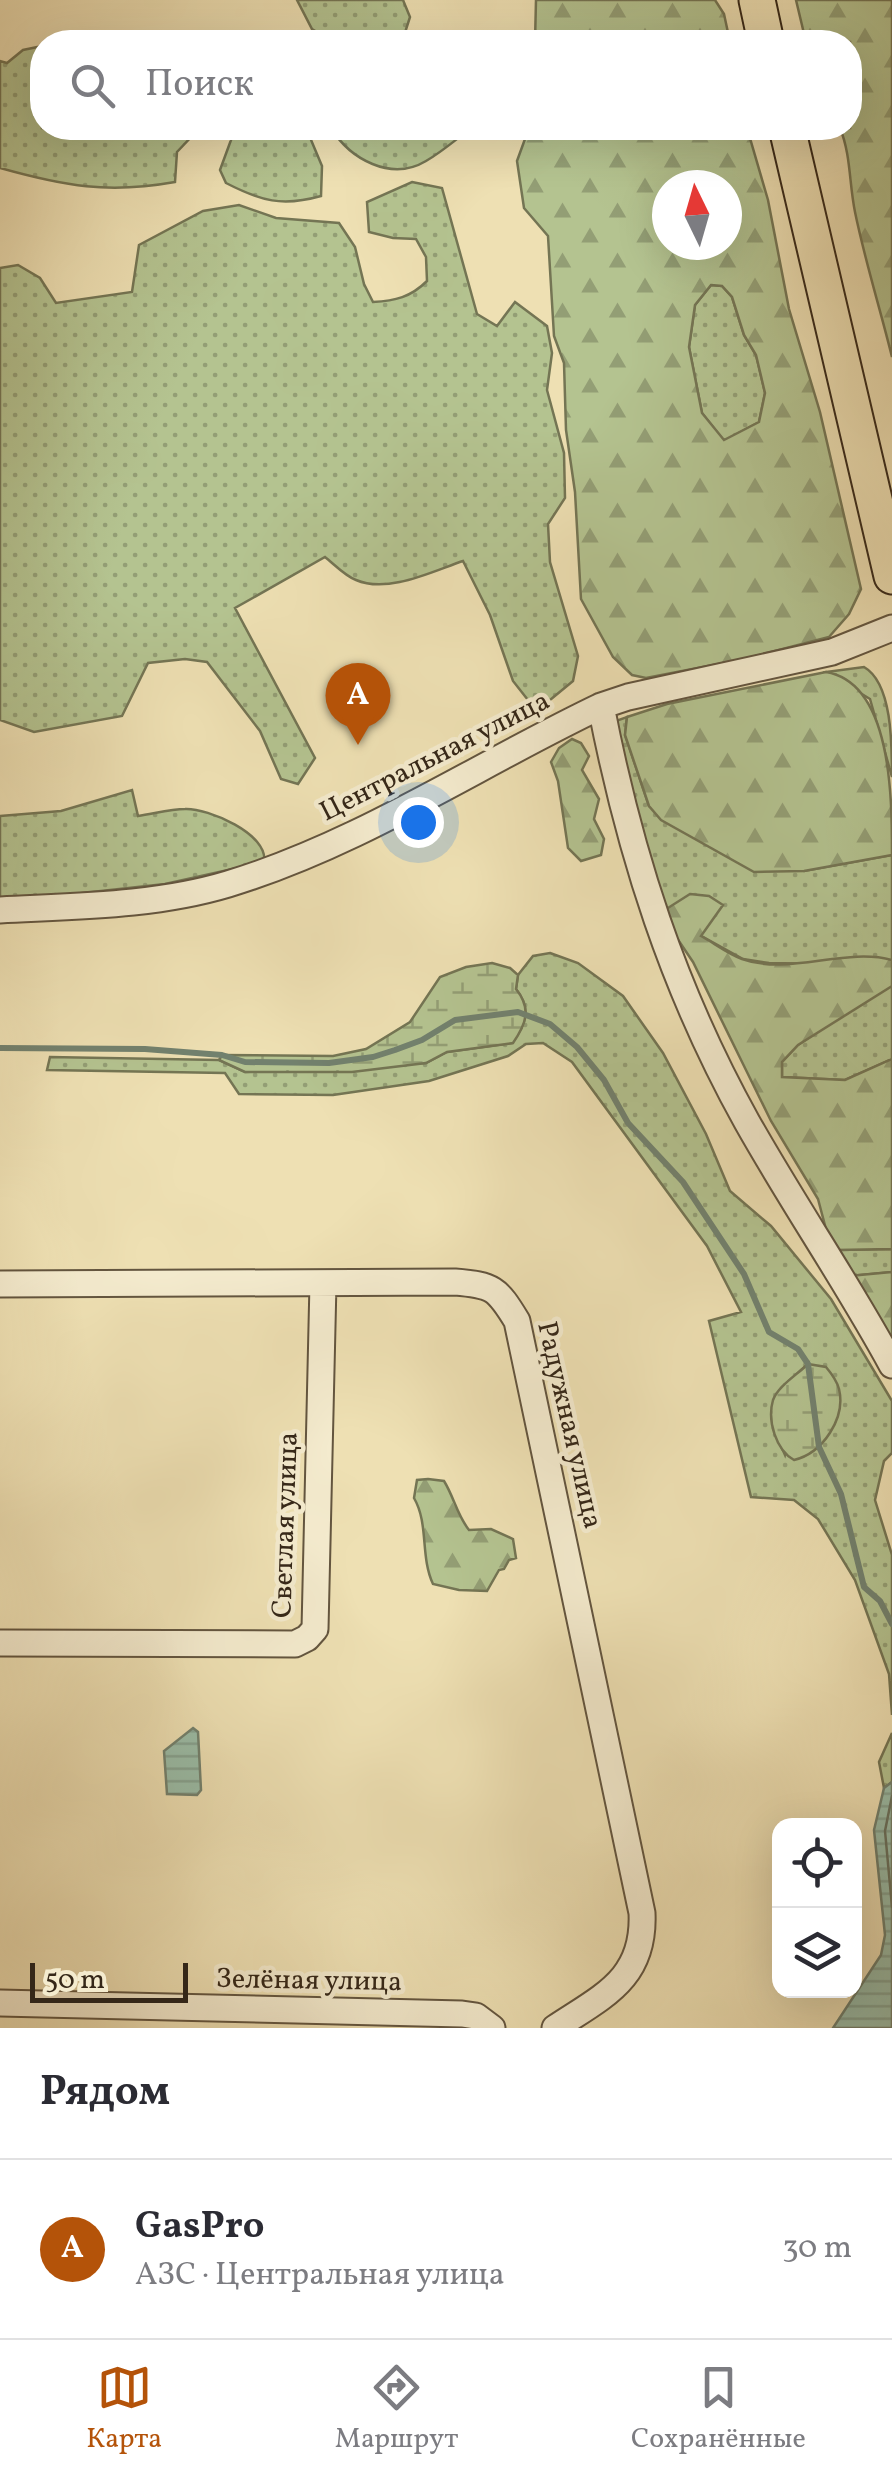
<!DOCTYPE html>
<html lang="ru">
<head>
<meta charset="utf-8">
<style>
  body { margin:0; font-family:Vollkorn,serif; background:#f7f7f7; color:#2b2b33 }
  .controls { position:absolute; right:30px; bottom:30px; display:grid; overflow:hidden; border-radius:20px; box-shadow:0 10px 40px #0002 }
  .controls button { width:90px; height:90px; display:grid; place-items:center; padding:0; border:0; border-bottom:2px solid #e1e1e2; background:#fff; color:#2b2b33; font:50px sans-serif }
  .compass { position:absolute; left:652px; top:170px; width:90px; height:90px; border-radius:50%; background:#fff; box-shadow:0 10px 40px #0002; rotate:355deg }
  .scale { position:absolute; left:30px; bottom:25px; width:158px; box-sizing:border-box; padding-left:10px; border:5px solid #352718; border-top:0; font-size:28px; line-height:35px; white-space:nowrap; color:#352718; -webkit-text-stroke:8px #f4ebce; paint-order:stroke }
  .you { position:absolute; left:418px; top:822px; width:35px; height:35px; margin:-25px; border:8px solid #fff; border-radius:50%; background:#1a73e8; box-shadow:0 0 0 15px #1a73e833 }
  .badge { display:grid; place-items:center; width:65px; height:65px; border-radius:50%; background:#b45309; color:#fff; font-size:32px; font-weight:700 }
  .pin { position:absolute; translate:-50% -82px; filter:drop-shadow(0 2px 5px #0008) }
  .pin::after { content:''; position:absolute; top:52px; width:35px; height:30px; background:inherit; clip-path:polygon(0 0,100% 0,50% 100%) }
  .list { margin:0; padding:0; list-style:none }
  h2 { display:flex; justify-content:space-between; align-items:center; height:130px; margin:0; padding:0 40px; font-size:42px }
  h2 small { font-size:32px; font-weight:400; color:#7c7c81 }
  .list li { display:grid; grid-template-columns:65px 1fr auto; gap:30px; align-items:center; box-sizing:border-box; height:180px; padding:0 40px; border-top:2px solid #e1e1e2 }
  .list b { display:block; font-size:38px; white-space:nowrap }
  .list p { margin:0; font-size:32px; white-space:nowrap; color:#7c7c81 }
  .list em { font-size:32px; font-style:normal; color:#7c7c81 }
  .icon { flex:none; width:55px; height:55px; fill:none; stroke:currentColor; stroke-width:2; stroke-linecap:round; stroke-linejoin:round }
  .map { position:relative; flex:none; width:892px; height:2028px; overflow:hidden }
  .search { position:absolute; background:#fff; box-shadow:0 10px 40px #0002; left:30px; right:30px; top:30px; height:110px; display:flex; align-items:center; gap:25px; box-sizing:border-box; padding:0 35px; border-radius:40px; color:#7c7c81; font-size:38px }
  .sheet { height:310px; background:#fff }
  nav { display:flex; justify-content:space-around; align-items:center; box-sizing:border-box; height:140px; border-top:2px solid #e1e1e2; background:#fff; font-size:28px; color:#7c7c81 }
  nav a { display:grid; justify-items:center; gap:5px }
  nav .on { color:#b45309 }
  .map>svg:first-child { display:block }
</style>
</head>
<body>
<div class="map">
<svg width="892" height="2028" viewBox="0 0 892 2028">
  <defs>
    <pattern id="grass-dots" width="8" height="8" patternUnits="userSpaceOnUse" patternTransform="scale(2.5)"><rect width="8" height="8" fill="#b4c390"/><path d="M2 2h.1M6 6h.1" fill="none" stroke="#939e75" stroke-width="1.8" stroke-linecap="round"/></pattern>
    <pattern id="forest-firs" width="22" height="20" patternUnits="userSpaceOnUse" patternTransform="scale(2.5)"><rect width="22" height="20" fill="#b4c390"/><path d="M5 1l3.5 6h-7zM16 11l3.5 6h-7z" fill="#939e75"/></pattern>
    <pattern id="wetland-marsh" width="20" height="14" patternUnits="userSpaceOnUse" patternTransform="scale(2.5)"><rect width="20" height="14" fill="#b4c390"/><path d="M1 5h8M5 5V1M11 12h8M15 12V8" fill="none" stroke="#939e75"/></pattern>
    <pattern id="water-rules" width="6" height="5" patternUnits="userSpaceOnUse" patternTransform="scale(2.5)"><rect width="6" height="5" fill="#9abda8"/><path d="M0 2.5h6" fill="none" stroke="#85a290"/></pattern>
  </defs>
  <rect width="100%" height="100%" fill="#eee0b3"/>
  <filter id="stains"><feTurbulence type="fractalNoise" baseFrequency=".002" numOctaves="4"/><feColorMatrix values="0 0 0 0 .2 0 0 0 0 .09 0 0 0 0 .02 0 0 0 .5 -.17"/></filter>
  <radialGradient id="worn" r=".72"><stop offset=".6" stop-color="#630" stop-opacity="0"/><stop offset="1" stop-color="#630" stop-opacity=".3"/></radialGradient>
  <path fill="url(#grass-dots)" stroke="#747554" stroke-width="2.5" fill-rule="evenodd" d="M297,0H403L410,17L402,42H333L312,29Z
    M42,46V128H306L322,166L321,196C282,207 261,201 226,183L220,170L231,140L221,130L195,133L177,152L175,182C108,194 64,186 0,168V61L7,63L23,50Z
    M331,128H465L466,132C453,142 440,153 426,161C391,182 350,159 331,128Z
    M412,182L442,188L477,314L497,326L515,302L547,326L552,353L547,390L564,453L565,498L548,524L550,562L578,656L573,681L550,700H528L513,681L490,615L463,561C433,571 388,594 356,580C345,576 334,564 325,557L235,608L315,758L298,784L281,779L260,731L207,662L185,659L148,663L122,716L34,732L0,720V268L18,265L40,278L56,303L132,292L139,245L203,211L239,205L276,218L339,223L355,247L364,284L373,302C395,301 411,297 427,281L426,257L416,239L393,238L369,232L367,202Z
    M711,285L722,286L732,297L744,335L756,355L765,393L759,422L724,441L702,413L689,347L695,305Z
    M864,667C892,683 892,743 892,777L870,699L826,672Z
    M627,717L625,735L649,806L804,871L892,855V965L769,963L743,959L660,913L613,722Z
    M132,790L138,816C153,814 170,809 185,809C208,808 269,834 264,862L165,884L0,902V816L61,811Z
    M550,953L578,963L623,996L663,1053L706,1134L730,1191L771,1226L831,1299L892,1401V1453L884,1461L875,1500L892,1555V1715L889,1674L855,1580L818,1519L794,1500L751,1497L709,1321L741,1312L707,1246L572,1062L543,1043L526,1044L508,1056L429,1081L333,1095L239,1094L225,1073L47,1070L50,1057L219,1060L245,1072L426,1063L447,1052L512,1043C526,1024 532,1009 516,989L518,975L533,956ZM808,1364L785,1455L773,1428L781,1388Z
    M892,981V1059L845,1080L782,1077V1062L798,1045Z
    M892,1249V1272L849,1276L837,1250Z
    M892,1733V1782L884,1788L879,1762Z"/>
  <path fill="url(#forest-firs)" stroke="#747554" stroke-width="2.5" fill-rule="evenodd" d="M536,0H715L724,14L730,42H535Z
    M796,0H892V357C880,308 865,261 855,212C849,183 851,155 840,128H850V42H806Z
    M529,128H747L768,200L789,309L820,412L861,589L849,614L829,637L744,659L646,678L632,675L613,657L581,599L575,492L566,430L564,363L554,336L548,236L524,208L517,161ZM667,185H727V245H667ZM711,285L722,286L732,297L744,335L756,355L765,393L759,422L724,440L702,413L689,347L695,305Z
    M826,672C892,683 892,798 892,855L804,871L754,872L661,820L649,806L625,735L627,717L667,704Z
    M572,739L581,743L589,756L582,770L599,799L594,819L604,839L601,855L581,861L568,848L558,781L551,762L559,748Z
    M690,894L709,896L723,905L701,936C714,943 728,954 742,959C789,976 845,947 892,960V986L798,1045L782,1062V1077L845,1080L892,1059V1249L837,1250L827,1233L818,1199L771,1121L693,962L660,913Z
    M892,1272V1349L849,1276Z
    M428,1479L444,1481C454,1497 457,1515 469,1530L491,1529L513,1539L516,1558L509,1560L504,1569L499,1570L487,1591L459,1590L433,1584C420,1556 429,1524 414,1498L417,1480Z"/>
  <path fill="url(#wetland-marsh)" stroke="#747554" stroke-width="2.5" d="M492,963L510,968L518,975L516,989C532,1009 526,1024 513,1043L447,1052L426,1063L352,1072H245L219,1060L222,1055L333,1056L366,1049L410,1022L440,977L466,967Z
    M808,1364L826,1367C831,1373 837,1381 839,1389C846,1418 823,1453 794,1460C776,1450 767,1421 773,1400C778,1386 798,1374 808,1364Z"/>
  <path fill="url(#water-rules)" stroke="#72816e" stroke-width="2.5" d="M193,1728L198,1732L201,1790L197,1795L167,1794L164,1751Z
    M892,1782V2028H833L881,1955L885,1935L874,1830L884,1788Z"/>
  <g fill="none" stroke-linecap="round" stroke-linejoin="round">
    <path stroke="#687260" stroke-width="2.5" d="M892,1796L885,1831L892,1907"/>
    <path stroke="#72816e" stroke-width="6" d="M0,1048L145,1049L222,1055L245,1062L329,1063L373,1057L395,1050L422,1040L455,1020L518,1012L550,1024L577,1047L604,1080L628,1123L683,1182L744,1274L769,1332L798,1349L808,1364L819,1447L841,1494L864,1587L880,1601L892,1624"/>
    <defs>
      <path id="minor" d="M601,706C630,855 673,989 747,1122C793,1204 847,1282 892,1365
        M0,910C75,906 155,906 228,884C360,844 477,765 601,706L628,697L832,652L892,628
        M0,1284L455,1282C493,1285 497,1288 517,1321L642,1913C645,1979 603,1996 555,2028
        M0,1643L295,1644L307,1638L315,1629L323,1283
        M0,2003L462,2014L476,2016L492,2028"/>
      <path id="highway" d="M757,0L766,42
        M787,128L892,576"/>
    </defs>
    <use href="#minor" stroke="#63553f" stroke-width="29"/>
    <use href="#highway" stroke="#352718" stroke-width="39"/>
    <use href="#minor" stroke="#f4ebce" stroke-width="25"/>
    <use href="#highway" stroke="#eee0b3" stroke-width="35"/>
  </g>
  <g text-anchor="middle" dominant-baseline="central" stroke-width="9" stroke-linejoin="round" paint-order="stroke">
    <g font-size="28" fill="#352718" stroke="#f4ebce">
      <text transform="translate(435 757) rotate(-27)">Центральная улица</text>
      <text transform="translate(569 1425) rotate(77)">Радужная улица</text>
      <text transform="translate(286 1525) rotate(-88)">Светлая улица</text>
      <text transform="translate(309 1981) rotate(1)">Зелёная улица</text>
    </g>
  </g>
  <rect width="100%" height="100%" filter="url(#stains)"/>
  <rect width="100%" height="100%" fill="url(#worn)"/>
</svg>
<div class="controls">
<button><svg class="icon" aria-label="locate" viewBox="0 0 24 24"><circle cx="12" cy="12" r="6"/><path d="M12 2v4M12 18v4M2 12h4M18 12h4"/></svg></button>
<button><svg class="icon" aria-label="layers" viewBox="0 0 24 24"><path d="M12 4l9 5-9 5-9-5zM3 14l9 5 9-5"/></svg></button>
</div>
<svg class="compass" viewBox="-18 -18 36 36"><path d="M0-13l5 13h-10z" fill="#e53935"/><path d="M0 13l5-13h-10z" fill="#7c7c81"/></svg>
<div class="scale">50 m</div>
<div class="you"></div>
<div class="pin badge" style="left:358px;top:745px">A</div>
<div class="search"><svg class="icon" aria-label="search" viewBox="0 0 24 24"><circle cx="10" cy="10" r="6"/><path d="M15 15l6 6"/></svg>Поиск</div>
</div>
<section class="sheet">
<h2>Рядом<small></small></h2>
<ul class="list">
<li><span class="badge">A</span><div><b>GasPro</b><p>АЗС · Центральная улица</p></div><em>30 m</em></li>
</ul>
</section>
<nav>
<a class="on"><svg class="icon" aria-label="map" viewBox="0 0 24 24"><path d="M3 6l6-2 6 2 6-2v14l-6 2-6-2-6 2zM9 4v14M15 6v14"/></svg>Карта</a>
<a><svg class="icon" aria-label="directions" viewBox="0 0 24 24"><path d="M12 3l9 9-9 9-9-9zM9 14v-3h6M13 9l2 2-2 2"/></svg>Маршрут</a>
<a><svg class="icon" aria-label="saved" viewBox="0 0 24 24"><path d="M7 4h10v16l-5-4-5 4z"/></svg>Сохранённые</a>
</nav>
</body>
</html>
